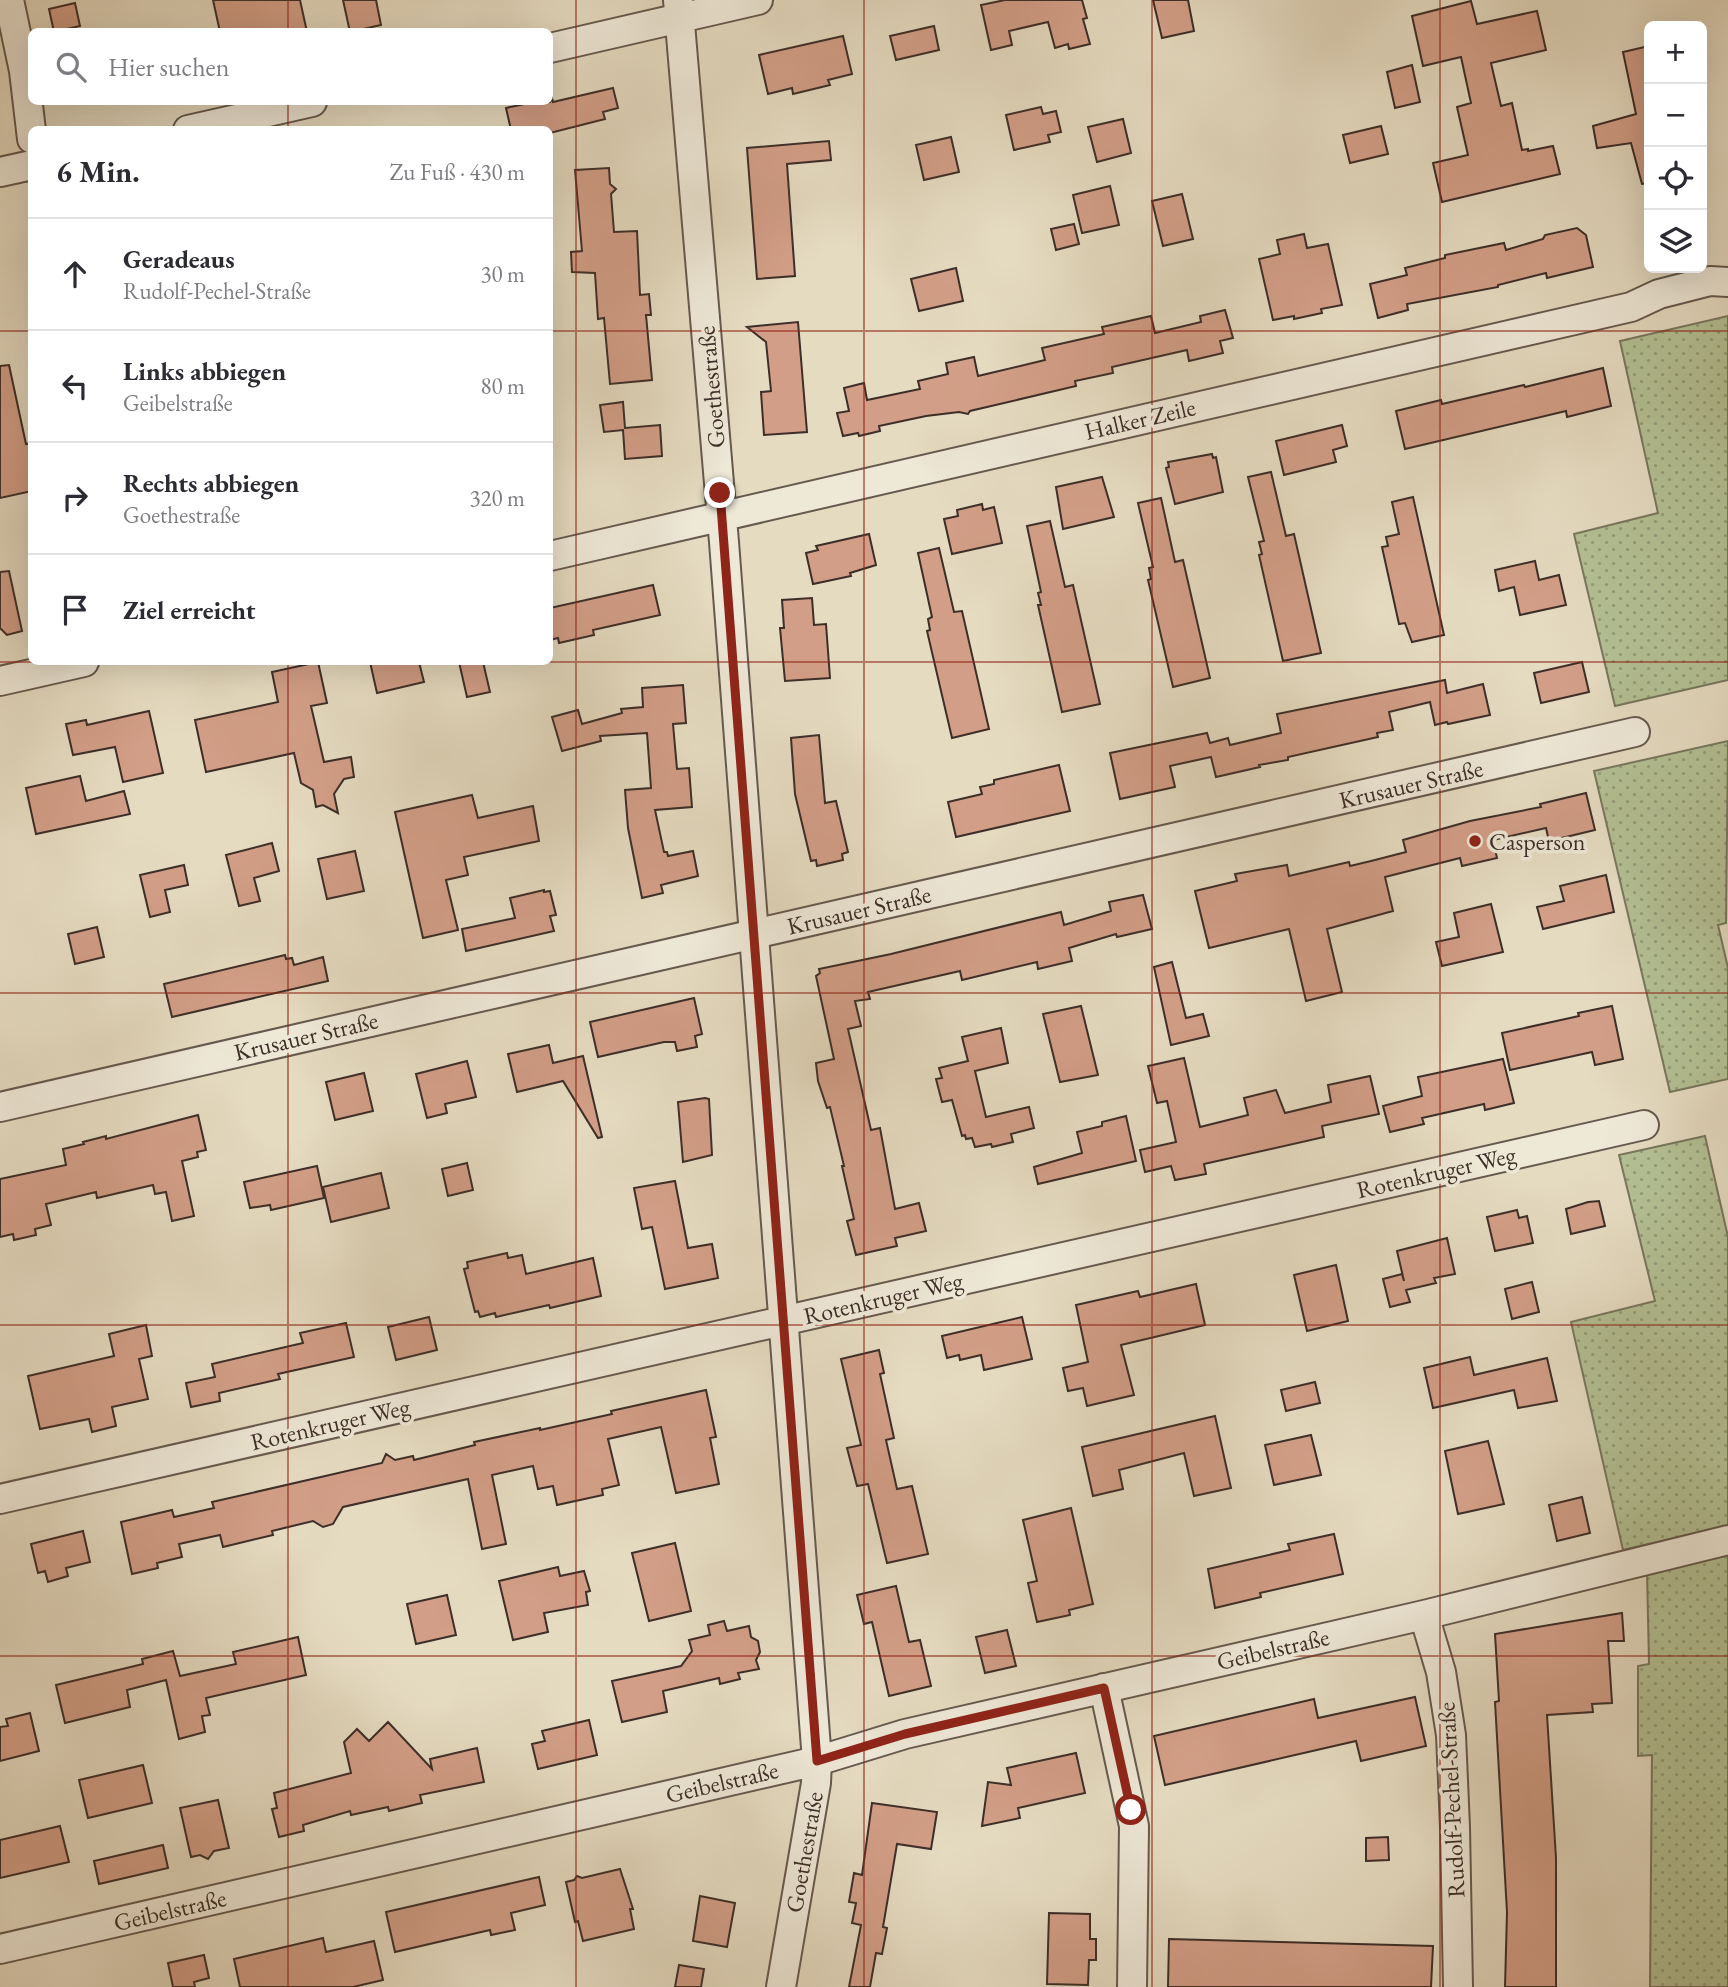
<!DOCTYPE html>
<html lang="de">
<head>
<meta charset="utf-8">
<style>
  body { margin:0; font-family:"EB Garamond",serif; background:#f2f2f3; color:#2b2b33 }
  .controls { position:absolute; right:21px; top:21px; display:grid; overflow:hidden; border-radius:10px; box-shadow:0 7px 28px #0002 }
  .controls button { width:63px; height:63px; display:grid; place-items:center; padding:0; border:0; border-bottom:2px solid #e1e1e2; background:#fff; color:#2b2b33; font:35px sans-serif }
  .stop { position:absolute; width:21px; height:21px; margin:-16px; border:5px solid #8f2418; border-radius:50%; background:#fff }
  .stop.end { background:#8f2418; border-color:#fff; box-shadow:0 2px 7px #0008 }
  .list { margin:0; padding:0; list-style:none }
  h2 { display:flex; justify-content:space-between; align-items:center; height:91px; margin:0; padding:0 28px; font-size:30px }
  h2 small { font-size:23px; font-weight:400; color:#7c7c81 }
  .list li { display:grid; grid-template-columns:46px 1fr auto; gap:21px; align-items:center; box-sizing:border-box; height:112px; padding:0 28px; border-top:2px solid #e1e1e2 }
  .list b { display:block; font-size:26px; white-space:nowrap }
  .list p { margin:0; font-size:23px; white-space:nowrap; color:#7c7c81 }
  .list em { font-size:23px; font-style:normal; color:#7c7c81 }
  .icon { flex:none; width:38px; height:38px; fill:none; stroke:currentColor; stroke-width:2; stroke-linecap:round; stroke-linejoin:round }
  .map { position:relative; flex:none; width:1728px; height:1987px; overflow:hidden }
  .search { position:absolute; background:#fff; box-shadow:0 7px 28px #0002; left:28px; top:28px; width:525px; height:77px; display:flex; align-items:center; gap:18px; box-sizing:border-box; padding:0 24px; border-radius:10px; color:#7c7c81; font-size:26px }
  .panel { position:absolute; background:#fff; box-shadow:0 7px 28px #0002; left:28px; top:126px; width:525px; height:539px; border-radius:10px }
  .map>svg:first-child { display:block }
</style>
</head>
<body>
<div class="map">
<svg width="1728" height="1987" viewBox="0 0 1728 1987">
  <defs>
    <pattern id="garden-dots" width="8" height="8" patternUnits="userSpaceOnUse" patternTransform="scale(1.75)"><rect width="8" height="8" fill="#b3c094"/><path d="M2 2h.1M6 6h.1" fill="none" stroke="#939c79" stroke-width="1.8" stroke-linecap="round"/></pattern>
  </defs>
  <rect width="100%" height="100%" fill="#e5dbc1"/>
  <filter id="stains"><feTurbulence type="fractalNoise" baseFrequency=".00286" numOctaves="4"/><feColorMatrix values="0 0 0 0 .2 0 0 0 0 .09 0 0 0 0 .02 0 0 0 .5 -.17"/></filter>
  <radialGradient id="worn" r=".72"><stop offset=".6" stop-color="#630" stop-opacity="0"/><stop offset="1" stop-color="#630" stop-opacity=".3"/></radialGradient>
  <path fill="url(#garden-dots)" stroke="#78775e" stroke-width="2" d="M1728,316V680L1615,706L1574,534L1658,513L1620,341Z
    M1728,741L1726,923L1718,925L1728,968V1079L1670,1092L1594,771Z
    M1705,1136L1728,1237V1526L1623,1550L1571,1322L1655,1301L1619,1155Z
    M1728,1552V1987H1650L1652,1755L1638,1756V1666L1649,1664L1647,1571Z"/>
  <path fill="#d29e87" stroke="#3d2e28" stroke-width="2" d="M213,0H300L307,32H220Z
    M343,0H376L381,25L350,32Z
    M1005,0H1082L1087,18L1083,19L1090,44L1069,49L1068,44L1055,48L1048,22L1009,31L1012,45L991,50L981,5Z
    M1153,0H1188L1194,31L1162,38Z
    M1471,1L1477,24L1537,11L1546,50L1491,63L1501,106L1512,103L1522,150L1528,149V151L1553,146L1560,174L1442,202L1433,163L1468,155L1457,107L1471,103L1461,57L1423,66L1412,16Z
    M75,3L80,26L54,32L49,9Z
    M934,26L939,50L896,60L890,36Z
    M843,36L852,74L828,80L830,85L793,94L792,88L768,94L759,55Z
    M1649,46V183L1642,184L1631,143L1597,148L1593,126L1636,114L1623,52Z
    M1412,65L1420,102L1395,108L1387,72Z
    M613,88L618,108L603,112L605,119L550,133V130H511L506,108L534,102H550L552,98L553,102Z
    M1041,107L1043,114L1056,111L1061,132L1048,135L1050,142L1014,150L1006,115Z
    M1123,119L1131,153L1097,162L1088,127Z
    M1381,126L1388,154L1350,163L1343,135Z
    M951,137L959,172L924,180L916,145Z
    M829,141L831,160L787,164L795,276L757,279L747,148Z
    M609,168L610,184L616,189L611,194L614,232L637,231L640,295L649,294L651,315H646L652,380L610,384L604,318L598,319L595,273L572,272L571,252L582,251L575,170Z
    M1110,186L1119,225L1082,233L1073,195Z
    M1182,194L1193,239L1163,246L1152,201Z
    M1074,224L1079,244L1056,250L1051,229Z
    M1577,228L1586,235L1593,267L1547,278L1546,273L1498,285V287L1407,304L1408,310L1378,318L1370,284L1407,275L1405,268L1445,258V255L1504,243L1506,250L1543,239L1545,235Z
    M1304,234L1307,248L1328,244L1342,305L1321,309L1322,313L1294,319V316L1273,320L1259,259L1280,254L1277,240Z
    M956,268L963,301L919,311L911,279Z
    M1225,310L1233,338L1220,341L1223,353L1189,361L1187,350L1112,367L1113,373L1075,381L1076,386L970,411L968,414L959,412L926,416L879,426L880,431L859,436L858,433L843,436L837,413L849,411L844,388L864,383L867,400L920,389L918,381L948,374L946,363L974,357L978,376L1045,360L1042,348L1104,334L1102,327L1151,316L1155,333L1201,322L1200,316Z
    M798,322L807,432L764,435L761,392L771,391L766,342L747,327Z
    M9,365L26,444L32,443V491L0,498V366Z
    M1603,368L1611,406L1567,417L1566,411L1405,449L1396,411L1441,400L1442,404L1524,385L1525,387Z
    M623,402L625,428L660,425L662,456L625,459L623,430L604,432L600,405Z
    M1342,425L1347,446L1333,450L1336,462L1284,475L1276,441Z
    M1212,454L1213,458L1216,457L1223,492L1175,504L1166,468L1169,467L1168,462Z
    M1271,472L1286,536L1294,534L1321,653L1283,661L1259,555L1262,554L1259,542L1264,541L1248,477Z
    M1102,477L1114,517L1063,529L1056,487Z
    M1413,497L1444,635L1412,642L1405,623L1399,624L1382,547L1388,546L1386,537L1399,534L1392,502Z
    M1161,498L1175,562L1183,560L1210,678L1173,687L1148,580L1151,579L1149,568L1153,567L1138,503Z
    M982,504L983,510L994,507L1002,543L952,554L944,519L958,516L957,510Z
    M1050,521L1065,587L1073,585L1100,704L1062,712L1038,605H1041L1038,593L1041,592L1027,526Z
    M869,534L876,565L850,573L851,576L813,584L806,553L818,550L816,546Z
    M939,548L954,612L962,611L989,729L952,738L927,631L930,630L928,619L932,617L918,553Z
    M1535,561L1539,580L1559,575L1566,605L1520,615L1514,587L1499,591L1495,570Z
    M9,571L22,631L7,635L0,628V572Z
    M653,585L660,615L593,630L594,635L559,643L558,638L550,640V608Z
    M812,598L814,625L826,624L830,678L785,681L780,628H784L782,600Z
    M318,662L327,703L311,706L324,762L351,757L354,777L344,779L334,794L338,813L323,805L316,807L313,790L301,783L294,753L206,772L195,720L278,702L272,672Z
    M370,662H419L424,682L377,693Z
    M459,662H483L490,692L467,697Z
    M1582,662L1589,692L1541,703L1534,673Z
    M1445,680L1447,693L1483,684L1490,715L1448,724L1447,722L1435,725L1430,702L1389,712L1393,730L1377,733L1378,737L1288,757V760L1259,765L1260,767L1216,777L1211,757L1170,766L1175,787L1120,799L1110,753L1207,733L1210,743L1228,738L1230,745L1281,733L1277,714Z
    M683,685L686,723L673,724L677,769L689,768L692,807L655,810L664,852H667L668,856L693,851L698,876L661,885L663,893L642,898L628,828L625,790L651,788L647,733L600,736L601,741L562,751L552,717L578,710L582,724L622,713L621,709L643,707L642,688Z
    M149,711L163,773L123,782L115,747L73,755L66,724L86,720L87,725Z
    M819,735L825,803L836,801L848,852L842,854L843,860L817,866L816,860L811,861L795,794L791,738Z
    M1059,765L1070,811L956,837L948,802L982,794L980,787L994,784V780Z
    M80,776L86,801L124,791L130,814L36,834L26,788Z
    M1586,793L1595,830L1549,841L1546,828L1493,840L1497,858L1462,866L1460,858L1385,877L1393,911L1327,929L1342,992L1306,1001L1289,929L1209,948L1195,891L1237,881L1235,874L1287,865L1289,876L1349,862L1350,866L1371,861L1406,852L1403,840L1470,821L1541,807L1540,804Z
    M472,795L478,818L533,806L539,841L464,857L468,875L446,880L458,930L423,938L395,812Z
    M272,843L279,871L254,878L260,901L239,906L226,855Z
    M355,851L364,891L327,899L318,859Z
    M184,865L188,885L165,890L170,912L150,917L140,875Z
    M1606,875L1614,912L1543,929L1537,907L1564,901L1560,886Z
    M544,890V892L550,891L556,915L550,916L554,931L466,951L462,929L515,918L510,898Z
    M1143,895L1152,929L1117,937L1116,934L1069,948L1072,961L1038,969L1037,962L962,980L960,971L868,992L870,999L855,1001L861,1026L848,1029L871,1130L880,1128L895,1209L919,1203L926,1231L895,1238L897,1246L856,1255L847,1221L854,1219L842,1166H844L830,1107L827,1108L818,1081L816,1063L834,1059L816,976L820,973L819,969L891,954L1061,912L1064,925L1111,911L1109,902Z
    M1491,904L1503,952L1442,966L1436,942L1459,937L1454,913Z
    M97,927L104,957L75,964L68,934Z
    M285,955L286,959L292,958L294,965L323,957L328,981L172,1017L164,984Z
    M1172,962L1186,1018L1203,1014L1209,1036L1171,1045L1154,967Z
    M694,998L702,1034L695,1036L697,1047L677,1051L675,1042H664L598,1057L590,1022Z
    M1081,1006L1098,1075L1060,1082L1043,1014Z
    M1612,1006L1623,1059L1595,1065L1592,1052L1510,1070L1502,1033L1579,1016L1578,1013Z
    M1001,1028L1008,1063L975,1071L986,1117L1029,1107L1034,1128L1011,1134L1013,1142L992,1147L991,1144L975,1147L972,1138L966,1139L965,1135L962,1136L952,1100L942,1102L936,1079L942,1078L939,1068L968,1061L962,1037Z
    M549,1045L553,1063L583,1056L602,1137L598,1138L563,1081L517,1092L508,1054Z
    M1184,1058L1200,1127L1248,1115L1244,1098L1276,1090L1285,1113L1331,1102L1328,1085L1370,1076L1379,1114L1322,1126L1324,1137L1204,1164L1206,1174L1175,1180L1171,1166L1145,1172L1140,1150L1176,1142L1167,1101L1157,1103L1148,1066Z
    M1503,1059L1514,1103L1485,1110L1484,1104L1422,1118L1424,1124L1390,1132L1383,1106L1422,1096L1418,1077Z
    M467,1061L476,1097L445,1104L447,1113L427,1118L416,1074Z
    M364,1073L373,1111L335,1120L326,1082Z
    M705,1098L709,1099L712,1155L683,1162L678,1102Z
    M198,1115L206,1150L197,1152L198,1157L182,1161L194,1216L172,1221L166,1192L155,1194L153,1185L97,1198L96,1192L46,1204L51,1225L35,1229L36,1235L14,1240L13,1234L0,1237V1179L66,1165L63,1149L84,1144L83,1142L106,1136V1139Z
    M1126,1116L1136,1161L1038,1184L1034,1167L1082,1153L1077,1132L1102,1126V1122Z
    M467,1163L473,1190L448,1196L442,1169Z
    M317,1166L324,1198L271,1210L270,1205L250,1208L244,1182Z
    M381,1173L389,1208L331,1222L323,1187Z
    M675,1181L688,1248L712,1244L718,1278L665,1289L652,1227L642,1229L634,1188Z
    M1599,1201L1605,1226L1571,1234L1566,1209L1588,1202Z
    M1517,1210L1519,1218L1527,1216L1533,1243L1495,1251L1487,1217Z
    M1447,1238L1455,1274L1434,1278L1436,1283L1406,1290L1410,1302L1390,1307L1383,1279L1402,1274L1404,1281L1397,1251Z
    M507,1253L508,1258L522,1255L526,1274L593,1258L601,1296L550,1308L549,1305L496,1317L495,1313L480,1317L478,1311L475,1312L464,1269L468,1268L467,1262Z
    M1336,1265L1348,1321L1307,1331L1294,1275Z
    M1532,1282L1539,1312L1512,1319L1505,1289Z
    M1196,1284L1205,1325L1121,1345L1134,1395L1087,1406L1083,1388L1068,1391L1063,1368L1088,1362L1076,1305L1138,1291L1140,1297Z
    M429,1317L437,1350L396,1360L388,1327Z
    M1022,1317L1032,1359L984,1370L981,1355L960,1360L959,1355L947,1358L942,1336Z
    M346,1323L354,1357L278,1374L280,1379L219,1393L220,1401L191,1407L186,1383L215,1377L212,1364L303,1343L300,1333Z
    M146,1325L152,1356L139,1359L148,1399L112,1407L116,1426L92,1432L89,1419L40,1429L28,1376L114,1356L109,1334Z
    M879,1350L884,1373L880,1374L894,1438L886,1440L897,1489L912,1486L928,1554L887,1563L868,1484L857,1486L847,1448L861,1445L841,1359Z
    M1470,1357L1474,1375L1547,1358L1557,1401L1518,1408L1514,1390L1433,1408L1424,1368Z
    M1315,1382L1320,1403L1286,1411L1281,1390Z
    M706,1390L716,1437L710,1438L719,1484L676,1493L661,1427L608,1439L619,1485L602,1489L603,1495L557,1505L553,1486L538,1489L533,1466L492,1475L506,1544L482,1549L468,1479L343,1507L333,1524L323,1527L313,1521L272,1531L273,1535L223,1547L220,1535L179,1544L182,1557L157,1563L158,1568L132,1574L121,1522L172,1510L174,1517L214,1508L212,1502L382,1463L386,1454L395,1460L413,1456L414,1460L475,1445L474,1442L540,1428V1430L612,1414L611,1411Z
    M1215,1416L1231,1488L1194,1496L1184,1453L1119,1470L1123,1489L1093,1496L1082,1447Z
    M1311,1435L1321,1475L1274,1485L1265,1445Z
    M1488,1441L1504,1504L1458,1514L1445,1451Z
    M1582,1497L1590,1533L1557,1541L1549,1505Z
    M1071,1508L1093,1604L1069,1610L1070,1615L1037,1622L1028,1583L1037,1581L1023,1520Z
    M83,1531L90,1562L66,1568L68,1576L48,1582L45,1571L38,1573L31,1544Z
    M1334,1534L1343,1574L1260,1593L1261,1597L1215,1608L1208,1569L1290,1550L1288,1544Z
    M675,1543L691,1611L649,1621L632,1553Z
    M558,1567L560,1576L584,1571L590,1591L586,1592L588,1605L544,1613L548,1632L513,1640L499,1581Z
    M896,1586L909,1642L920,1640L931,1686L889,1696L872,1622L864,1624L857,1595Z
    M447,1595L456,1635L416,1644L407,1604Z
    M1622,1613L1624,1641H1608L1612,1703L1592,1704L1593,1712L1547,1715L1556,1858V1987H1505L1507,1912L1495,1702L1499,1701L1495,1634Z
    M724,1621L727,1631L749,1626L751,1637L758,1641L760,1652L756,1660L759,1669L738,1673L740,1679L720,1684L719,1678L663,1691L667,1712L622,1722L612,1681L681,1666L692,1651L689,1640L710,1635L708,1625Z
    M1007,1630L1016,1666L985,1673L976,1637Z
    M298,1637L306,1675L206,1698L210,1715L202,1716L205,1732L179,1739L166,1680L127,1690L130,1707L65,1723L56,1685L143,1664L142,1659L173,1651L180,1676L236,1664L233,1652Z
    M1415,1697L1426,1746L1361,1761L1356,1741L1165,1785L1154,1736L1314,1699L1318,1718Z
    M30,1713L39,1751L0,1761V1727L8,1726L6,1719Z
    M589,1720L597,1755L538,1769L532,1744L545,1741L542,1731Z
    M388,1722L432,1769L430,1759L477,1748L484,1782L420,1795L422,1803L389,1811L388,1807L351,1815L350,1811L303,1825L304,1831L279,1837L272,1809L277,1808L274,1793L351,1773L344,1742L357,1729L369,1741Z
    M1076,1753L1085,1793L1018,1808L1020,1818L982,1826L988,1782L1011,1785L1007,1768Z
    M143,1765L152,1803L88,1818L79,1780Z
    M218,1800L229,1848L214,1851L208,1859L200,1855L191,1857L180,1808Z
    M872,1803L937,1812L931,1849L897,1844L883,1927L887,1928L882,1954L876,1953L870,1987H849L861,1925L852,1923L856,1903L849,1902L854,1873L862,1875Z
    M60,1826L69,1862L0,1878V1840Z
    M1388,1837L1389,1860L1366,1861V1838Z
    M163,1845L168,1868L99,1884L94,1861Z
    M620,1869L633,1909H630L634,1929L583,1941L578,1921L575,1922L566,1882L574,1880L577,1876L582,1878Z
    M539,1877L545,1905L511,1913L515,1930L491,1935L490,1930L395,1952L386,1912Z
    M700,1896L735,1903L727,1947L693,1941Z
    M1049,1913L1090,1914V1939H1096V1960H1089L1088,1985L1047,1984Z
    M323,1938L326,1952L374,1941L383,1980L353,1987H240L234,1959Z
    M1169,1939L1433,1946L1431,1987H1168Z
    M204,1955L209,1978L194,1982L195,1987H173L168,1963Z
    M679,1965L704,1969L701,1987H675Z"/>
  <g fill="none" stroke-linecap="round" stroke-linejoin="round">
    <defs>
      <path id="street" d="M9,0L24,71L32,139
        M678,0L724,542L817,1761L816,1783L781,1987
        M550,48L758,0
        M188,130L312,102
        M0,172L32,165
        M550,556L1631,307L1659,294L1710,281L1728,282
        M0,681L84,662
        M0,1107L1635,732
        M0,1499L1644,1125
        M1424,1615L1441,1672L1451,1735L1455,1827L1458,1987
        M1104,1688L1134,1826L1132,1987
        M0,1949L817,1761L905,1734L1424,1615L1728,1540"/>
    </defs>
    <use href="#street" stroke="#67594e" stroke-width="32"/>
    <use href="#street" stroke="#eee8d7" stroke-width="28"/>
  </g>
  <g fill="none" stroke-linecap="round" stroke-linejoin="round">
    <path stroke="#8f2418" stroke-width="9" d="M720,493L817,1761L905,1734L1104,1688L1131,1810"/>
  </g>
  <path fill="none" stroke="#8f2418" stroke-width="2" stroke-opacity="0.55" d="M288,0V32M576,0V1987M864,0V1987M1152,0V1987M1440,0V1987M288,102V130M0,331H32M550,331H1728M0,662H1728M288,662V1987M0,993H1728M0,1325H1728M0,1656H1728"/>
  <circle fill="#8f2418" stroke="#eee8d7" stroke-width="2.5" cx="1475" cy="841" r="7"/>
  <g text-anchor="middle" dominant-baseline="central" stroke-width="7" stroke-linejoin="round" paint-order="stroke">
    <g font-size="24" fill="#3d2e28" stroke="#eee8d7">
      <text transform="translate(711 387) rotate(-95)">Goethestraße</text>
      <text transform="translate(1140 419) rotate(-13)">Halker Zeile</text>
      <text transform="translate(1411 784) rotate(-13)">Krusauer Straße</text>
      <text transform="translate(859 910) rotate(-13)">Krusauer Straße</text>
      <text transform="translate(306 1036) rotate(-13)">Krusauer Straße</text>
      <text transform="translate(1436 1172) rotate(-13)">Rotenkruger Weg</text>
      <text transform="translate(883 1298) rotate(-13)">Rotenkruger Weg</text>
      <text transform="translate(330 1424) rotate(-13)">Rotenkruger Weg</text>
      <text transform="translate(1273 1649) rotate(-13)">Geibelstraße</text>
      <text transform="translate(722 1782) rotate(-13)">Geibelstraße</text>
      <text transform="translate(1451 1800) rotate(-93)">Rudolf-Pechel-Straße</text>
      <text transform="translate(804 1852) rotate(-80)">Goethestraße</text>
      <text transform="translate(170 1910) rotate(-13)">Geibelstraße</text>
    </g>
    <g font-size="24" fill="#3d2e28" stroke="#eee8d7" text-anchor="start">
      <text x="1489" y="841">Casperson</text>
    </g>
  </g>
  <rect width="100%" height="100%" filter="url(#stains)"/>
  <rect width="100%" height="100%" fill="url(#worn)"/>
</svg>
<div class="controls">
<button>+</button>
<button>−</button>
<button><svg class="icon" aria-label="locate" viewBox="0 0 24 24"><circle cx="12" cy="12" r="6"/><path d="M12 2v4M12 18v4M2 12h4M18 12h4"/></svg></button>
<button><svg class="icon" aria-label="layers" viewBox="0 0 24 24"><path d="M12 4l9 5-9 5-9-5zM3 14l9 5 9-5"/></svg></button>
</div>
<div class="stop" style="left:1131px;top:1810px"></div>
<div class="stop end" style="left:720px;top:493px"></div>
<div class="search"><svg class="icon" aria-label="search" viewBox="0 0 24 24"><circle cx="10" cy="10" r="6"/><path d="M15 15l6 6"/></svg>Hier suchen</div>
<section class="panel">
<h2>6 Min.<small>Zu Fuß · 430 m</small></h2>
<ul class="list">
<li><svg class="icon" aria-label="ahead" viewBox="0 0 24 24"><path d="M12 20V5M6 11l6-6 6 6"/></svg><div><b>Geradeaus</b><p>Rudolf-Pechel-Straße</p></div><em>30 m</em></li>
<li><svg class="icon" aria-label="left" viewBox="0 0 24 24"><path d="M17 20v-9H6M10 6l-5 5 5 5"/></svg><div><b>Links abbiegen</b><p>Geibelstraße</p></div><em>80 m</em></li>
<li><svg class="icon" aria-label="right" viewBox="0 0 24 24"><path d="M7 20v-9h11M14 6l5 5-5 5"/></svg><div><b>Rechts abbiegen</b><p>Goethestraße</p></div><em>320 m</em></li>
<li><svg class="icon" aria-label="arrive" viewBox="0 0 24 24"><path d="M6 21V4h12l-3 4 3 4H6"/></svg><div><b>Ziel erreicht</b></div></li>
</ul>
</section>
</div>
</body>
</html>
